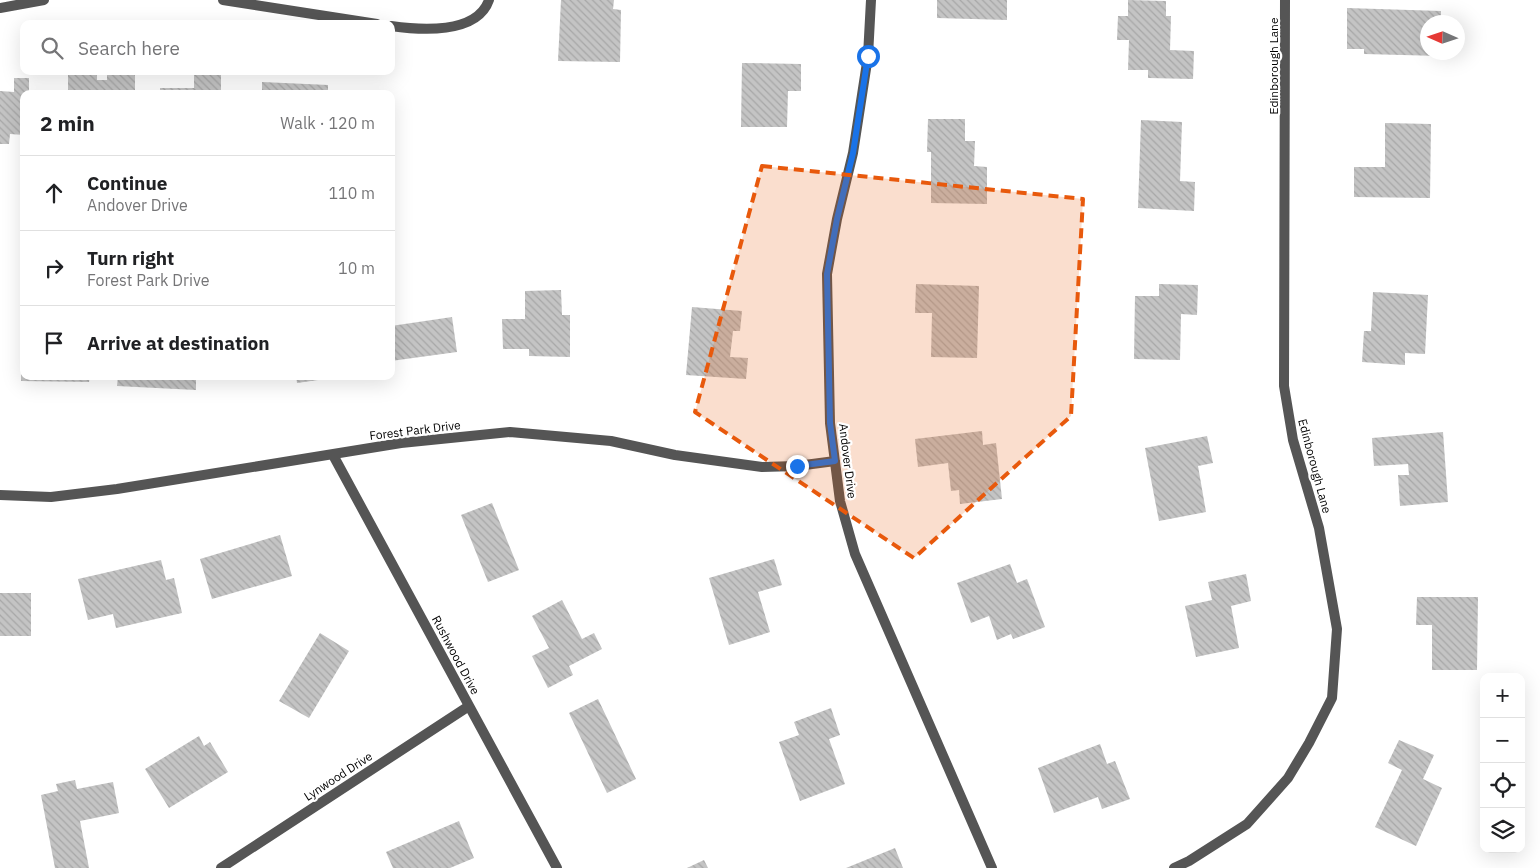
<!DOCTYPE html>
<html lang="en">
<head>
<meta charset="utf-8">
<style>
  body { margin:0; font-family:"IBM Plex Sans",sans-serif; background:#f2f2f2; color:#202124 }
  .controls { position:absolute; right:15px; bottom:15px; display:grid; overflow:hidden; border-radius:10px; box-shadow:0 5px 20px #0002 }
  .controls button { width:45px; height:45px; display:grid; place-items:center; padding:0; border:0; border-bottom:1px solid #e0e0e0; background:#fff; color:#202124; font:25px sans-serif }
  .compass { position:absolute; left:1420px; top:15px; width:45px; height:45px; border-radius:50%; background:#fff; box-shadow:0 5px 20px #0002; rotate:273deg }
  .stop { position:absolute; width:15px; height:15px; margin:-11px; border:4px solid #1a73e8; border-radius:50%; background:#fff }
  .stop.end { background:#1a73e8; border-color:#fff; box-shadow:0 1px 5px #0008 }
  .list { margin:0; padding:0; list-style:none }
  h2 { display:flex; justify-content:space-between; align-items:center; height:65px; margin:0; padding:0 20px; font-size:21px }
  h2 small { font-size:16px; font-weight:400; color:#757577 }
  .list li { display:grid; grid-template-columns:32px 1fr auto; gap:15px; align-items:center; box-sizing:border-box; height:75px; padding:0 20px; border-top:1px solid #e0e0e0 }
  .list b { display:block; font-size:19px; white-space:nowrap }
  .list p { margin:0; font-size:16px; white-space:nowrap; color:#757577 }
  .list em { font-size:16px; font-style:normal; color:#757577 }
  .icon { flex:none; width:28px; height:28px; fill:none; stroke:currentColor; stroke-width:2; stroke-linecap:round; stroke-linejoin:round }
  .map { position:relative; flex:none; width:1540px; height:868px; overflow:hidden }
  .search { position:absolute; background:#fff; box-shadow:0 5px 20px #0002; left:20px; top:20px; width:375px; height:55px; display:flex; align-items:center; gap:12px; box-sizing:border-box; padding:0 18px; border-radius:10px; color:#757577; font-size:19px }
  .panel { position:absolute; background:#fff; box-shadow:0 5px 20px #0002; left:20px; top:90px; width:375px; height:290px; border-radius:10px }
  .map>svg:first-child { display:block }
</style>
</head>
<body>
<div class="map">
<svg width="1540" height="868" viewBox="0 0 1540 868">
  <defs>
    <pattern id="building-back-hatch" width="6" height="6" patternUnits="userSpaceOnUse" patternTransform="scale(1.25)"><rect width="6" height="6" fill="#c4c4c4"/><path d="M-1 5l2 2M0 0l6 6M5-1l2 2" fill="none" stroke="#a7a7a7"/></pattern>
  </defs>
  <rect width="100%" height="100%" fill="#fff"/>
  <path fill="url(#building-back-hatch)" d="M561,0H614L613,9L621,10L620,62L558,61Z
    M937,0H1007V20L937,18Z
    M1128,0L1166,1V16H1171L1170,50L1194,51L1193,79L1148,78V70H1128L1129,40H1117L1118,16H1128Z
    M1347,8L1441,11V22H1428V52H1440V56L1364,54V49H1347Z
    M742,63L801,64V91H788L787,127H741Z
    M68,71H97V80H107V71H135V94H68Z
    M194,71H221V94H160V88H194Z
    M14,78H29V94H24V135L10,134L9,144H0V91L14,92Z
    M262,82L328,85V94H262Z
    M928,119H965V141H975L974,166L987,167V204L931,203V152H927Z
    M1141,120L1182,122L1180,181L1195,182L1194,211L1138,208Z
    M1385,123L1431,124L1430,198L1354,197V167H1385Z
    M916,284L979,286L977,358L931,357L932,313H915Z
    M1159,284L1198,285L1197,315L1181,314L1180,360L1134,359L1135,296H1159Z
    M561,290L562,315H570V357L529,356V349H503L502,319H525V291Z
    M1373,292L1428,295L1425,354L1405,353V365L1362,362L1364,331H1371Z
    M692,307L742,311L740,331H733L730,357L748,358L746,379L686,375Z
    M452,317L457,352L391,361V326Z
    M21,364H24V376H90L89,382L21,381Z
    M118,376H196V390L117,386Z
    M248,376H272V377L249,380Z
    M296,376H324L325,379L297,383Z
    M982,431L983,445L996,443L1002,499L960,504L959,490L951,491L948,463L918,467L915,439Z
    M1443,432L1448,502L1400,506L1398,475H1409L1408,464L1374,466L1372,438Z
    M1207,436L1213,463L1198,466L1206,512L1159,521L1145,448Z
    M492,503L519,570L488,582L461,515Z
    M280,535L292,576L212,599L200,559Z
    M774,559L782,585L758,592L770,632L729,645L709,578Z
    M161,560L166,580L174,578L182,613L116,628L113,614L88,620L78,579Z
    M1010,564L1017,583L1027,579L1045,627L1013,639L1011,634L997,640L989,616L971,623L957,583Z
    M1246,574L1251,601L1231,606L1239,648L1196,657L1185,606L1212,600L1208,582Z
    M0,593H31V636H0Z
    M1417,597H1478L1477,670H1432V625H1416Z
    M562,600L582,639L594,633L602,649L569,666L573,675L548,688L532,656L549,648L532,616Z
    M320,633L349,651L309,718L279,701Z
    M598,699L636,779L607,793L569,713Z
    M831,708L840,735L829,739L845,784L800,801L779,742L799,735L794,722Z
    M199,736L204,746L210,742L228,772L169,808L145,769Z
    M1399,740L1434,755L1423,779L1442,788L1416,846L1375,827L1402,770L1388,763Z
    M1100,744L1107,764L1115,761L1130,799L1102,809L1098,797L1054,813L1038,768Z
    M75,780L77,789L113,782L119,813L80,821L89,868H55L41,795L58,791L56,784Z
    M459,821L474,858L450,868H393L386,852Z
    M895,848L903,868H846Z
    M704,860L708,868H687Z"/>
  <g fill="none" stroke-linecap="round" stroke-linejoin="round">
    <path stroke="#555" stroke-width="10" d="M223,0L377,24
      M871,0L868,56L853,153L837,219L827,274L830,423L840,501L855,554L992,868
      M0,8L44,0
      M391,26C419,30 477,35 489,0
      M333,455L557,868
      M0,495L51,497L117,489L401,443L510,432L611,441L675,455L762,467L797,466L835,461
      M221,868L469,706
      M1174,868L1189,861L1247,824L1288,778L1309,743L1332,698L1337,629L1319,528L1293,440L1284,386L1285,0"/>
  </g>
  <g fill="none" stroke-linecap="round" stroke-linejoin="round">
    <path stroke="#1a73e8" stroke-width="6" d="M797,466L835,461L830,423L827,274L837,219L853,153L868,56"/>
  </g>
  <path fill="#e8590c" fill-opacity="0.2" stroke="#e8590c" stroke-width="4" stroke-dasharray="10 6" stroke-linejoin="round" d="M762,166L1083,199L1071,416L914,558L695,412Z"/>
  <g text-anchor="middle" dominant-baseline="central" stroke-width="4.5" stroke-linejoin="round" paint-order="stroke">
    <g font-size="12" fill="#000" stroke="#fff">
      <text transform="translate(1273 66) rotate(-90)">Edinborough Lane</text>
      <text transform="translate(415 430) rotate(-7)">Forest Park Drive</text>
      <text transform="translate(848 461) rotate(83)">Andover Drive</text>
      <text transform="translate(1315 466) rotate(75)">Edinborough Lane</text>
      <text transform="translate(456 655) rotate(62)">Rushwood Drive</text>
      <text transform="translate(338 776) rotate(-33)">Lynwood Drive</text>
    </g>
  </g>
</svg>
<div class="controls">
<button>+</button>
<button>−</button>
<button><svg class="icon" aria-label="locate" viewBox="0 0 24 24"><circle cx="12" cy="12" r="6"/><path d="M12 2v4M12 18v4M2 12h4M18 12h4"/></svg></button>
<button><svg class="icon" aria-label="layers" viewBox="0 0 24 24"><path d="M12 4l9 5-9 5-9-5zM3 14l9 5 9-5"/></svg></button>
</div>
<svg class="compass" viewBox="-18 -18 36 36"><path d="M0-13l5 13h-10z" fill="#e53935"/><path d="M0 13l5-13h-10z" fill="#757577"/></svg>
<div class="stop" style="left:868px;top:56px"></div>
<div class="stop end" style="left:797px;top:466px"></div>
<div class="search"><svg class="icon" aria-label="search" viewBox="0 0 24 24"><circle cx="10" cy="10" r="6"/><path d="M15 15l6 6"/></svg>Search here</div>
<section class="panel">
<h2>2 min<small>Walk · 120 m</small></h2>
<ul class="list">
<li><svg class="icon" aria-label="ahead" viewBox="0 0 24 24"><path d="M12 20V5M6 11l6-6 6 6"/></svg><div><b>Continue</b><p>Andover Drive</p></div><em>110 m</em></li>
<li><svg class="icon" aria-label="right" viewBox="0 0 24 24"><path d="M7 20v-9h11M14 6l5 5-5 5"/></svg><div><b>Turn right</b><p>Forest Park Drive</p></div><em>10 m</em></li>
<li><svg class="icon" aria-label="arrive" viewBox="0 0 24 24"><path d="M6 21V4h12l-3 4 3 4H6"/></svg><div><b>Arrive at destination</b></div></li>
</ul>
</section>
</div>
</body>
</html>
